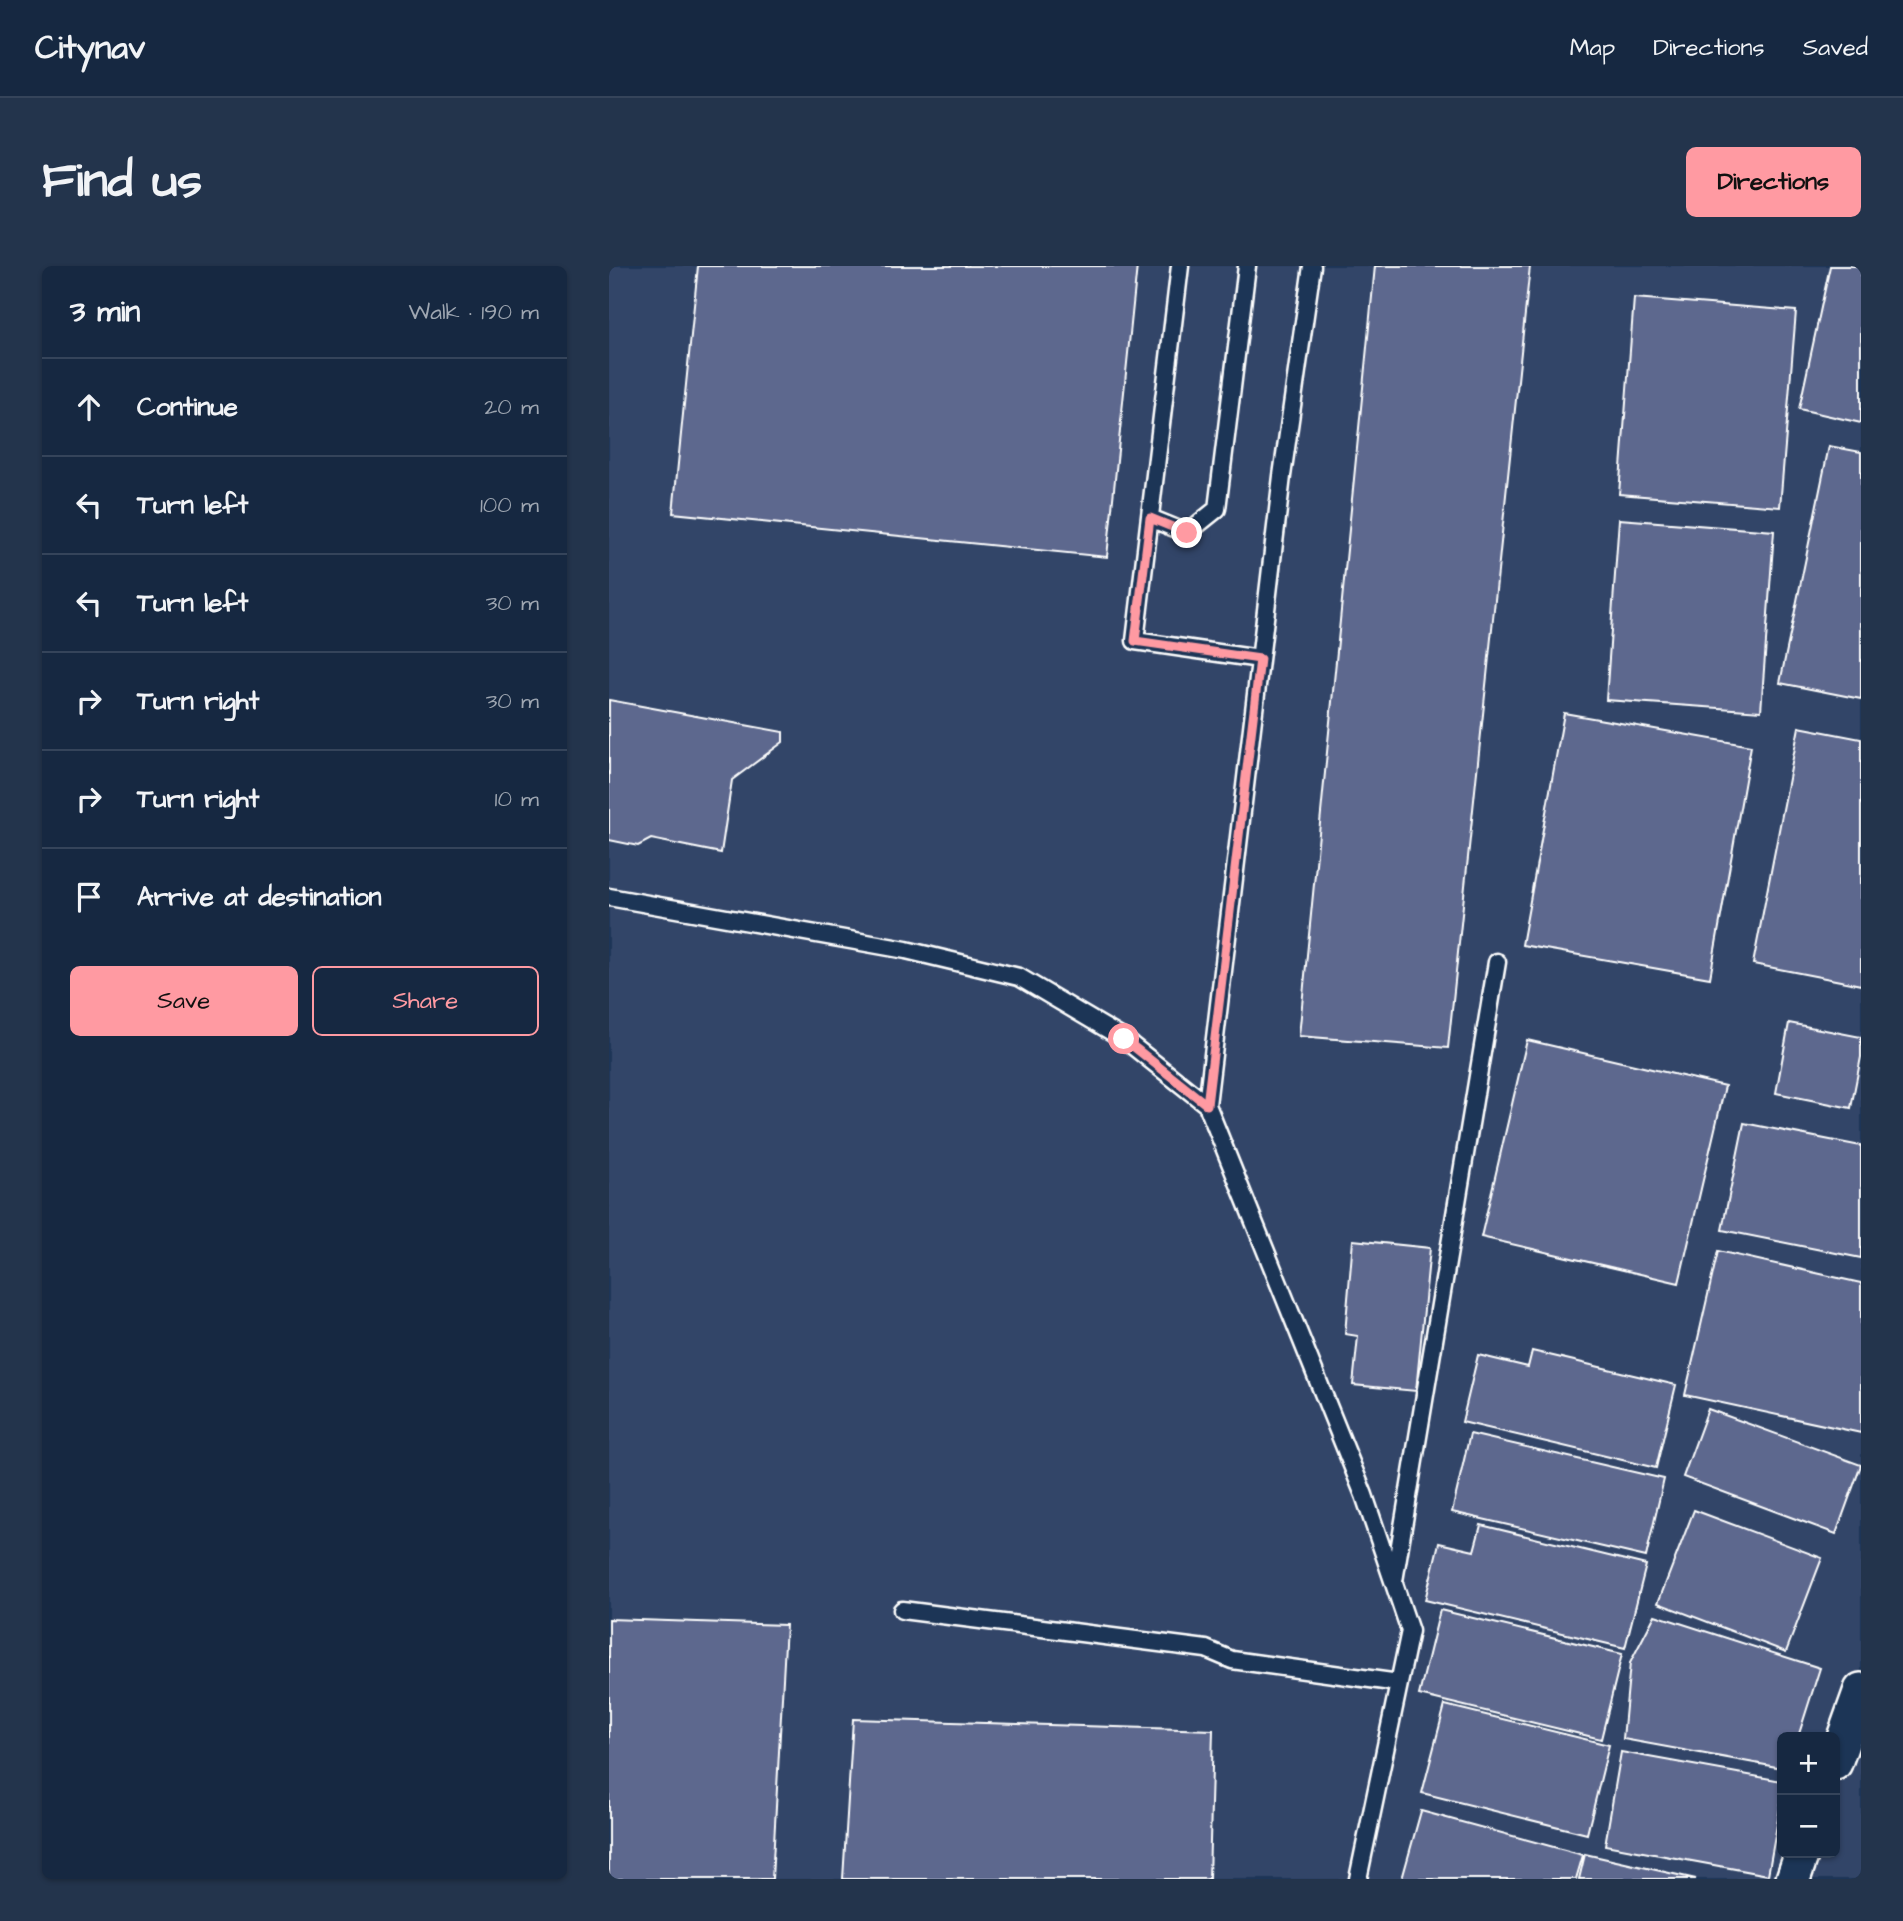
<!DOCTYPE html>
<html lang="en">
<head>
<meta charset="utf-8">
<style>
  body { margin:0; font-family:"Architects Daughter",sans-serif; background:#23344c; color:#f1f3f6 }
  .controls { position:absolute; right:21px; bottom:21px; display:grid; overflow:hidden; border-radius:10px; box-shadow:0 2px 5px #0004 }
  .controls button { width:63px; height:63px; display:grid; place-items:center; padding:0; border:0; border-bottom:2px solid #35445a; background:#162841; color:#f1f3f6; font:35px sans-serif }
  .stop { position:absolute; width:21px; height:21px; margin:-16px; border:5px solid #ff9aa2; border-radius:50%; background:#fff }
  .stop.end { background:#ff9aa2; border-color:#fff; box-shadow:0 2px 7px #0008 }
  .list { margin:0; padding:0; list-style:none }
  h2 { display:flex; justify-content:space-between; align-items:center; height:91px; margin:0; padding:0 28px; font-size:30px }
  h2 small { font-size:23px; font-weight:400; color:#9ea6b1 }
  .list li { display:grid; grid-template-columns:46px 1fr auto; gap:21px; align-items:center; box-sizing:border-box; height:98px; padding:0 28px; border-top:2px solid #35445a }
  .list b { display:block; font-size:26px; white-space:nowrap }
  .list em { font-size:23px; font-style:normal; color:#9ea6b1 }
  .actions { display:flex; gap:14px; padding:21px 28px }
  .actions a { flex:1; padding:16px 0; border:2px solid #ff9aa2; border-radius:10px; text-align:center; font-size:24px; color:#ff9aa2 }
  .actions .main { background:#ff9aa2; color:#111 }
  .icon { flex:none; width:38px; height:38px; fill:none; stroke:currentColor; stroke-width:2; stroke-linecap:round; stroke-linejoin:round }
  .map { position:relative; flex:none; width:1252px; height:1613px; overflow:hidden; border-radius:10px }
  header { display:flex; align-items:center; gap:42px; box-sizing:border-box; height:98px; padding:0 35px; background:#162841; border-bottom:2px solid #35445a }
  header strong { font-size:33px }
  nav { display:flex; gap:38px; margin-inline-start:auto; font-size:24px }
  .intro { display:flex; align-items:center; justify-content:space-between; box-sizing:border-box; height:168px; padding:0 42px }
  h1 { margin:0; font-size:49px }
  .button { padding:18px 32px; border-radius:10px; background:#ff9aa2; color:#111; font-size:24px; font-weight:700 }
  main { display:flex; gap:42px; padding:0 42px }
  aside { flex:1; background:#162841; border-radius:10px; box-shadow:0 2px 5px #0004 }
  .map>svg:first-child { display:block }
</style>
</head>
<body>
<header>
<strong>Citynav</strong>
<nav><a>Map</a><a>Directions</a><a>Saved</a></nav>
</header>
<div class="intro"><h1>Find us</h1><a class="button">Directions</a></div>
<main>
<aside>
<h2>3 min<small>Walk · 190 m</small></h2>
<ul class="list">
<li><svg class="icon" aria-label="ahead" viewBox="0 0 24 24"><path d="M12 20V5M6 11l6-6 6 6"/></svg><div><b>Continue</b></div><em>20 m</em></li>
<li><svg class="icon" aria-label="left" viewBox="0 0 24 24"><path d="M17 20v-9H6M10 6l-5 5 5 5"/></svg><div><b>Turn left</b></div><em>100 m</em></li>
<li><svg class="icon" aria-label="left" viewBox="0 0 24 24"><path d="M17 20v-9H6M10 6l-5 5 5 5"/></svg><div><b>Turn left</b></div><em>30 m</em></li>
<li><svg class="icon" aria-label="right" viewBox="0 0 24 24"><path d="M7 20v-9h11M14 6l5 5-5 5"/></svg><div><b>Turn right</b></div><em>30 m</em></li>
<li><svg class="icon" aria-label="right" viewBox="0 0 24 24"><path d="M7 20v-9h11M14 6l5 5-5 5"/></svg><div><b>Turn right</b></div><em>10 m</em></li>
<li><svg class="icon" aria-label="arrive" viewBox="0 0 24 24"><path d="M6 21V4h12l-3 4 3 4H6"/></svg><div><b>Arrive at destination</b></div></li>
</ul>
<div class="actions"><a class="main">Save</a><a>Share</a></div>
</aside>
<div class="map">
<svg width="1252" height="1613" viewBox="0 0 1252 1613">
  <rect width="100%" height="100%" fill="#1d3557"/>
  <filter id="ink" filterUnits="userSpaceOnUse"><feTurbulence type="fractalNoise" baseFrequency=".0143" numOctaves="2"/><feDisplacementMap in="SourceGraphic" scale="14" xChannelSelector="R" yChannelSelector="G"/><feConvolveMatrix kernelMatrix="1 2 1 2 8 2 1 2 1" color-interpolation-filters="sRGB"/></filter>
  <g filter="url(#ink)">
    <path fill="#304468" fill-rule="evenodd" d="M0,0H1252V1613H0ZM1173,1471H1226V1587H1173Z"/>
    <path fill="#5d678e" stroke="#fff" stroke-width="2" d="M89,0H528L498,291L64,247Z
      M766,0H921L839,782L690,770Z
      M1221,0H1252V157L1190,143Z
      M1025,32L1187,45L1171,241L1010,228Z
      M1220,180L1252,186V433L1171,417Z
      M1010,253L1165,265L1152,445L997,434Z
      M0,434L174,466V476L123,514L112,587L42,573L29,580L0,574Z
      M955,447L1142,480L1101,712L913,679Z
      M1190,461L1252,473V719L1144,698Z
      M1180,757L1252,771V791L1242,842L1167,827Z
      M918,774L1116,820L1070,1017L872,971Z
      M1135,857L1252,880V992L1113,964Z
      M744,974L821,982L807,1125L744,1119L749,1070L736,1068Z
      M1109,985L1252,1017V1167L1076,1129Z
      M923,1085L1067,1119L1047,1202L853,1156L869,1089L919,1101Z
      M1099,1143L1252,1199L1227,1268L1074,1211Z
      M861,1168L1055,1213L1037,1291L843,1246Z
      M1085,1244L1213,1292L1177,1386L1049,1337Z
      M872,1259L1037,1299L1016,1382L816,1334L830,1277L865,1285Z
      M831,1344L1013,1388L992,1473L810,1429Z
      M1046,1349L1211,1402L1189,1471H1173V1502L1014,1473L1021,1397Z
      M0,1353L177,1359L163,1613H0Z
      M836,1439L1000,1479L978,1568L813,1527Z
      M244,1453L604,1464L600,1613H234Z
      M1012,1486L1173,1515V1531L1159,1609L996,1579Z
      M812,1545L974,1589L967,1613H793Z
      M976,1588L1087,1613H970Z"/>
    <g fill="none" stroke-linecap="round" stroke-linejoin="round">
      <defs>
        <path id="service" d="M571,0L526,375L651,393
          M541,252L578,267L608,243L638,0
          M0,631L297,684L410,711L515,773L598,839L755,1229L801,1365L749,1613
          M598,839L673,210L703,0
          M785,1315L888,696
          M293,1344L597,1383L623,1394L790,1417"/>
        <path id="minor" d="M1226,1497L1252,1424
          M1184,1613L1193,1587"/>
      </defs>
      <use href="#service" stroke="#fff" stroke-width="21"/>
      <use href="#minor" stroke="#fff" stroke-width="38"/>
      <use href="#service" stroke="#1d3557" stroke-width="16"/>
      <use href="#minor" stroke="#1d3557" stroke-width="33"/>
    </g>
  </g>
  <g fill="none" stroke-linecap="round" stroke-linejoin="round" filter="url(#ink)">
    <path stroke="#ff9aa2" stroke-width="9" d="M515,773L598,839L651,393L526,375L541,252L578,267"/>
  </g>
</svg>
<div class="controls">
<button>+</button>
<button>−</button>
</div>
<div class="stop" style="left:515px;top:773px"></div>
<div class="stop end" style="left:578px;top:267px"></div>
</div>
</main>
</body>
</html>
